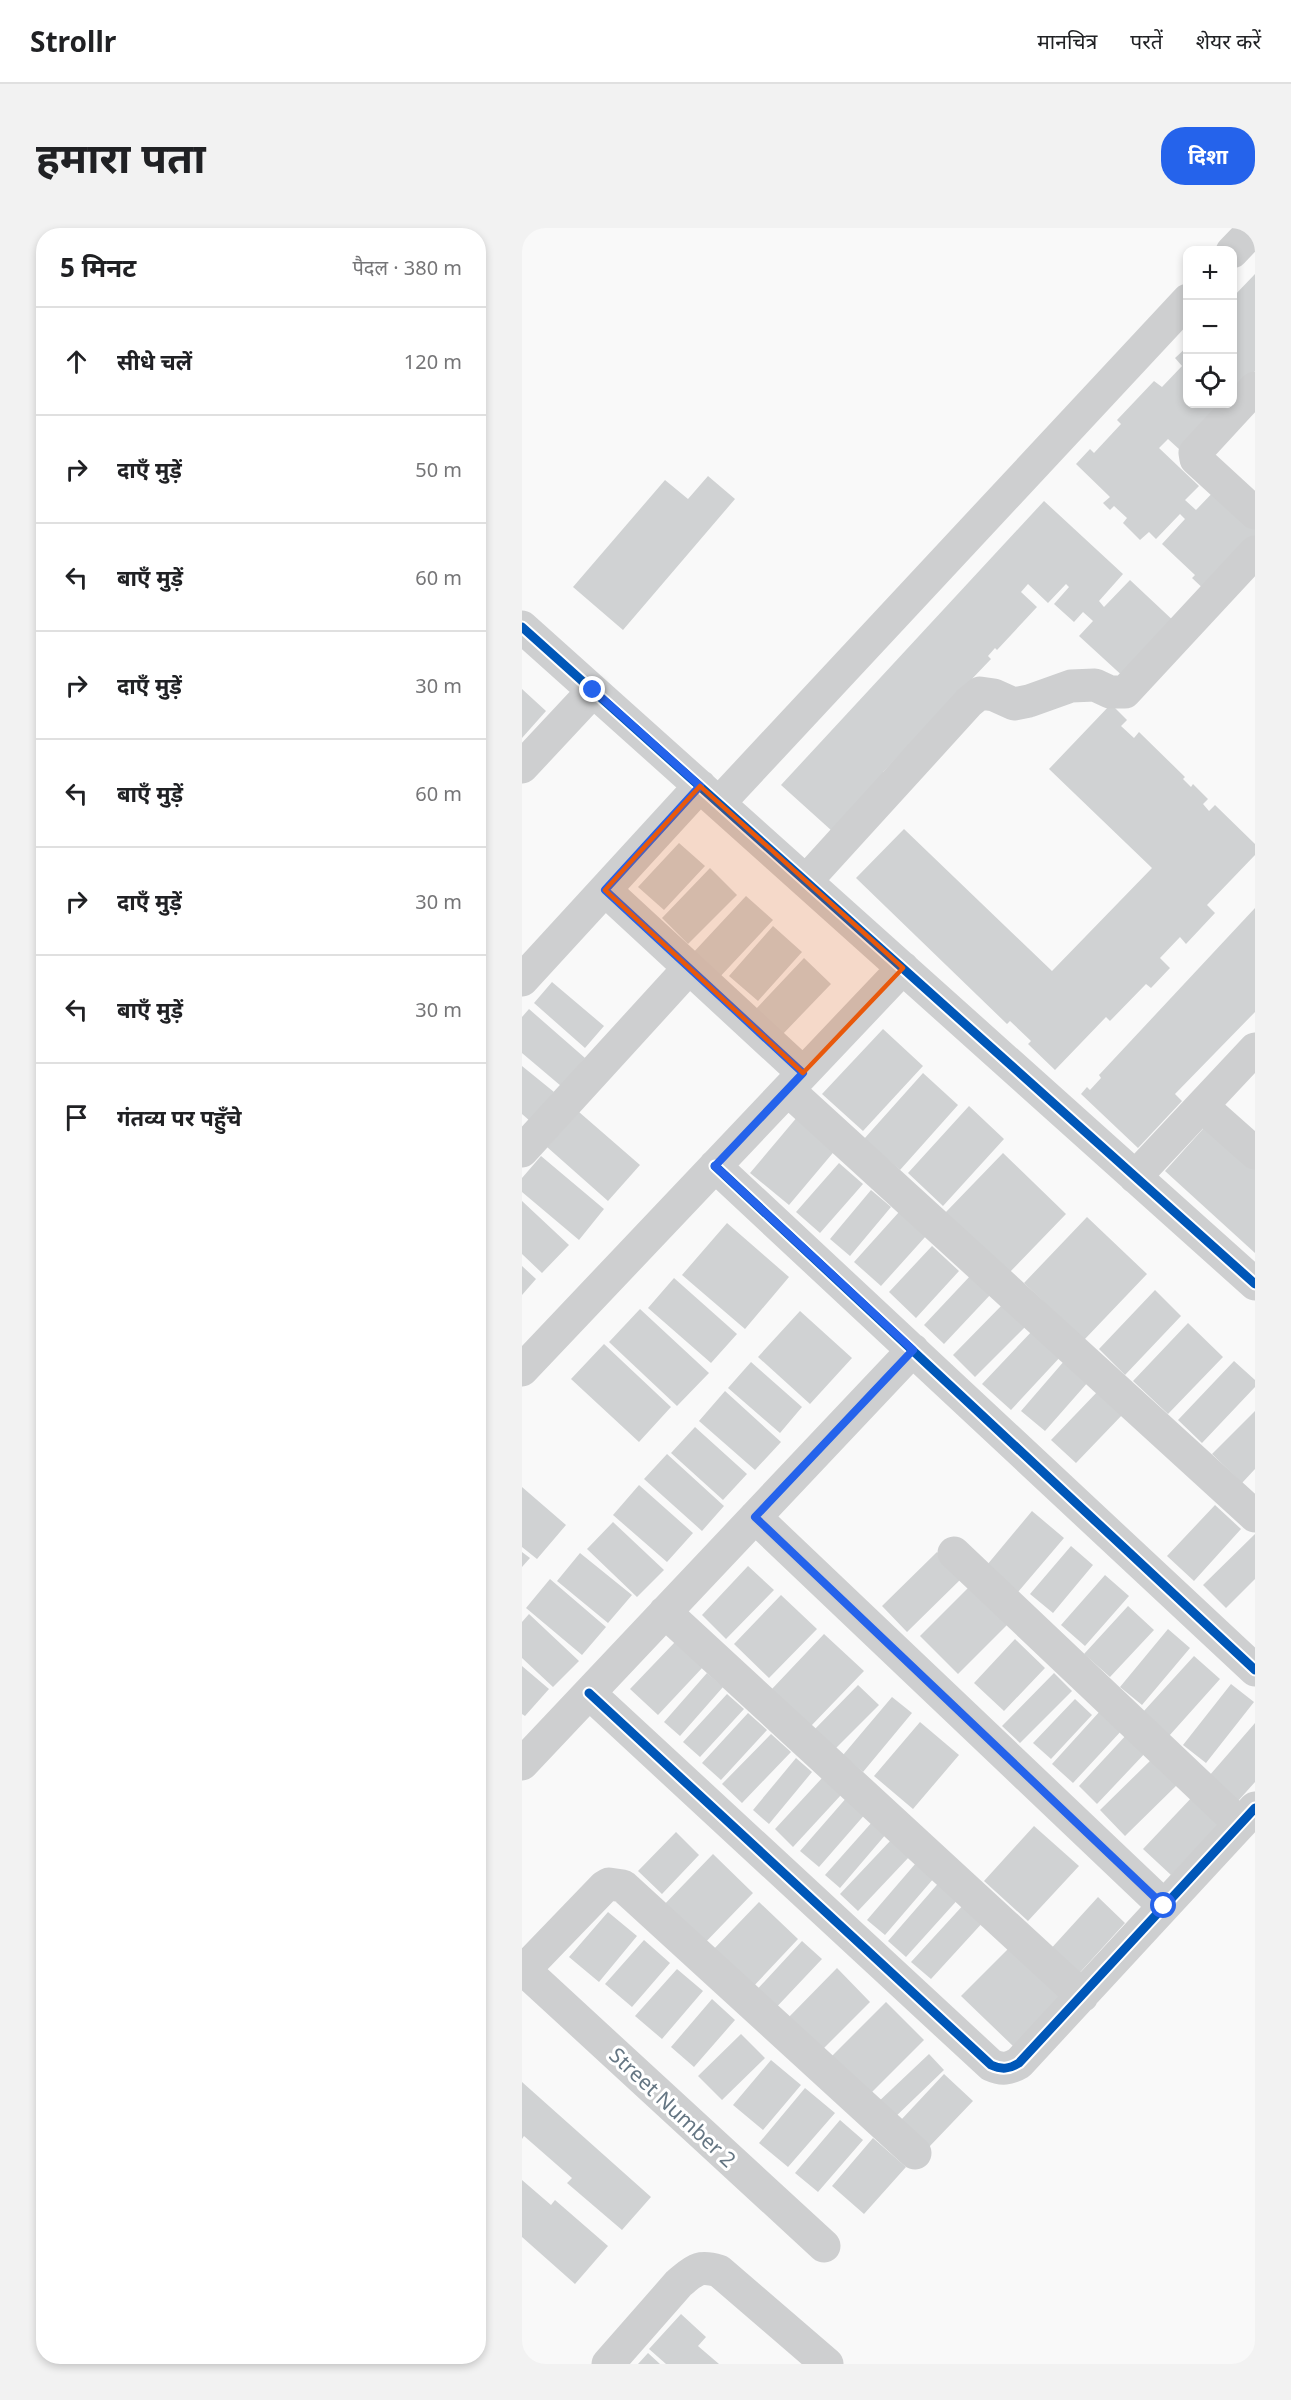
<!DOCTYPE html>
<html lang="hi">
<head>
<meta charset="utf-8">
<style>
  body { margin:0; font-family:"Noto Sans","Noto Sans Devanagari",sans-serif; background:#f2f2f2; color:#202124 }
  .controls { position:absolute; right:18px; top:18px; display:grid; overflow:hidden; border-radius:12px; box-shadow:0 3px 9px #0003 }
  .controls button { width:54px; height:54px; display:grid; place-items:center; padding:0; border:0; border-bottom:2px solid #e0e0e0; background:#fff; color:#202124; font:30px sans-serif }
  .stop { position:absolute; width:18px; height:18px; margin:-14px; border:4px solid #2563eb; border-radius:50%; background:#fff }
  .stop.end { background:#2563eb; border-color:#fff; box-shadow:0 2px 6px #0008 }
  .list { margin:0; padding:0; list-style:none }
  h2 { display:flex; justify-content:space-between; align-items:center; height:78px; margin:0; padding:0 24px; font-size:26px }
  h2 small { font-size:20px; font-weight:400; color:#757577 }
  .list li { display:grid; grid-template-columns:39px 1fr auto; gap:18px; align-items:center; box-sizing:border-box; height:108px; padding:0 24px; border-top:2px solid #e0e0e0 }
  .list b { display:block; font-size:22px; white-space:nowrap }
  .list em { font-size:20px; font-style:normal; color:#757577 }
  .icon { flex:none; width:33px; height:33px; fill:none; stroke:currentColor; stroke-width:2; stroke-linecap:round; stroke-linejoin:round }
  .map { position:relative; flex:none; width:733px; height:2136px; overflow:hidden; border-radius:24px }
  header { display:flex; align-items:center; gap:36px; box-sizing:border-box; height:84px; padding:0 30px; background:#fff; border-bottom:2px solid #e0e0e0 }
  header strong { font-size:28px }
  nav { display:flex; gap:33px; margin-inline-start:auto; font-size:21px }
  .intro { display:flex; align-items:center; justify-content:space-between; box-sizing:border-box; height:144px; padding:0 36px }
  h1 { margin:0; font-size:42px }
  .button { padding:15px 27px; border-radius:24px; background:#2563eb; color:#fff; font-size:21px; font-weight:700 }
  main { display:flex; gap:36px; padding:0 36px }
  aside { flex:1; background:#fff; border-radius:24px; box-shadow:0 3px 9px #0003 }
  .map>svg:first-child { display:block }
</style>
</head>
<body>
<header>
<strong>Strollr</strong>
<nav><a>मानचित्र</a><a>परतें</a><a>शेयर करें</a></nav>
</header>
<div class="intro"><h1>हमारा पता</h1><a class="button">दिशा</a></div>
<main>
<aside>
<h2>5 मिनट<small>पैदल · 380 m</small></h2>
<ul class="list">
<li><svg class="icon" aria-label="ahead" viewBox="0 0 24 24"><path d="M12 20V5M6 11l6-6 6 6"/></svg><div><b>सीधे चलें</b></div><em>120 m</em></li>
<li><svg class="icon" aria-label="right" viewBox="0 0 24 24"><path d="M7 20v-9h11M14 6l5 5-5 5"/></svg><div><b>दाएँ मुड़ें</b></div><em>50 m</em></li>
<li><svg class="icon" aria-label="left" viewBox="0 0 24 24"><path d="M17 20v-9H6M10 6l-5 5 5 5"/></svg><div><b>बाएँ मुड़ें</b></div><em>60 m</em></li>
<li><svg class="icon" aria-label="right" viewBox="0 0 24 24"><path d="M7 20v-9h11M14 6l5 5-5 5"/></svg><div><b>दाएँ मुड़ें</b></div><em>30 m</em></li>
<li><svg class="icon" aria-label="left" viewBox="0 0 24 24"><path d="M17 20v-9H6M10 6l-5 5 5 5"/></svg><div><b>बाएँ मुड़ें</b></div><em>60 m</em></li>
<li><svg class="icon" aria-label="right" viewBox="0 0 24 24"><path d="M7 20v-9h11M14 6l5 5-5 5"/></svg><div><b>दाएँ मुड़ें</b></div><em>30 m</em></li>
<li><svg class="icon" aria-label="left" viewBox="0 0 24 24"><path d="M17 20v-9H6M10 6l-5 5 5 5"/></svg><div><b>बाएँ मुड़ें</b></div><em>30 m</em></li>
<li><svg class="icon" aria-label="arrive" viewBox="0 0 24 24"><path d="M6 21V4h12l-3 4 3 4H6"/></svg><div><b>गंतव्य पर पहुँचे</b></div></li>
</ul>
</aside>
<div class="map">
<svg width="733" height="2136" viewBox="0 0 733 2136">
  <rect width="100%" height="100%" fill="#f9f9f9"/>
  <path fill="#d0d2d3" d="M733,46V143L710,166V70Z
    M666,118V176H702L658,222L646,211L637,220L677,258L663,272L674,282L697,258L733,292V314L686,365L670,350L673,347L640,316L663,291L658,286L634,311L627,304L618,312L601,295L605,290L592,278L588,282L581,275L588,269L554,236L568,221L572,225L599,196L595,192L632,153L640,159L660,138L653,130Z
    M186,248L213,271L101,402L51,359L143,252L166,271Z
    M522,273L601,346L577,373L582,379L608,352L656,397L605,452L557,408L571,393L561,384L552,394L532,376L547,359L544,356L526,375L506,356L499,364L515,379L475,422L473,420L466,428L469,431L361,544L363,546L310,603L259,557Z
    M0,461L24,483L0,510Z
    M589,476L605,492L599,498L612,510L617,504L663,549L661,551L669,559L671,556L686,571L681,576L687,583L693,577L733,616V627L685,677L693,685L664,716L658,709L638,730L648,740L629,760L624,756L588,793L584,789L533,842L506,816L509,813L488,793L485,796L334,650L382,601L530,743L630,640L527,541Z
    M157,615L183,638L142,682L116,659Z
    M188,640L215,667L166,716L140,690Z
    M224,668L251,692L195,752L169,727Z
    M733,680V784L653,866L660,873L616,920L559,866L565,859L568,862L579,850L577,847Z
    M251,698L280,724L236,773L207,748Z
    M282,730L309,756L259,808L232,783Z
    M30,754L82,798L63,820L12,775Z
    M7,781L63,830L39,858L0,825V789Z
    M361,801L401,838L341,903L300,866Z
    M0,838L32,864L8,893L0,886Z
    M401,845L436,877L378,942L342,911Z
    M447,878L482,911L421,978L386,945Z
    M57,884L118,937L86,973L25,919Z
    M276,888L315,920L267,977L228,945Z
    M689,892L733,932V1025L643,943Z
    M481,925L544,986L486,1046L423,985Z
    M19,928L82,981L57,1012L0,964V950Z
    M317,935L341,956L298,1005L274,984Z
    M349,962L369,979L328,1028L308,1011Z
    M0,973L47,1017L20,1045L0,1026Z
    M377,984L404,1008L359,1058L332,1034Z
    M565,989L625,1046L562,1112L502,1055Z
    M205,995L267,1049L223,1101L160,1047Z
    M410,1018L437,1043L394,1090L367,1064Z
    M0,1038L14,1051L0,1067Z
    M449,1047L469,1066L422,1116L402,1097Z
    M152,1050L215,1106L189,1135L126,1080Z
    M633,1062L659,1088L603,1147L577,1121Z
    M482,1075L505,1097L453,1149L431,1127Z
    M118,1081L187,1145L155,1178L87,1114Z
    M278,1083L330,1130L288,1176L236,1129Z
    M666,1095L701,1129L646,1186L611,1153Z
    M512,1101L540,1127L489,1182L460,1156Z
    M82,1116L149,1179L117,1214L49,1151Z
    M543,1132L567,1153L523,1203L499,1183Z
    M712,1133L733,1152V1159L680,1215L656,1192Z
    M229,1134L280,1179L258,1205L206,1160Z
    M577,1162L602,1185L554,1235L529,1212Z
    M203,1163L259,1214L233,1242L177,1193Z
    M733,1183V1241L720,1255L690,1226Z
    M173,1199L225,1246L201,1272L149,1225Z
    M145,1226L202,1278L180,1303L122,1251Z
    M117,1257L171,1305L145,1334L91,1287Z
    M0,1259L44,1297L15,1331L0,1319Z
    M693,1277L719,1301L672,1353L645,1328Z
    M510,1283L542,1310L496,1364L465,1337Z
    M91,1294L142,1342L115,1369L65,1321Z
    M733,1306V1351L704,1380L681,1357Z
    M549,1318L571,1337L531,1385L508,1366Z
    M0,1324L8,1330L0,1339Z
    M415,1324L441,1349L385,1404L360,1378Z
    M58,1325L110,1367L86,1395L35,1353Z
    M226,1338L252,1362L204,1411L180,1387Z
    M583,1347L607,1368L563,1418L539,1397Z
    M28,1351L84,1399L60,1427L4,1380Z
    M448,1358L486,1396L436,1446L398,1408Z
    M259,1367L295,1401L247,1450L212,1416Z
    M606,1378L632,1402L588,1449L562,1426Z
    M7,1386L57,1433L31,1459L0,1430V1394Z
    M646,1401L668,1420L620,1477L598,1459Z
    M302,1406L342,1443L288,1499L249,1462Z
    M493,1411L523,1440L482,1483L452,1455Z
    M153,1414L181,1439L136,1487L108,1461Z
    M672,1428L698,1451L647,1508L621,1484Z
    M0,1438L27,1461L3,1488L0,1486Z
    M185,1445L201,1459L158,1508L142,1494Z
    M532,1445L550,1463L498,1515L480,1498Z
    M709,1456L732,1474L684,1535L661,1517Z
    M336,1457L357,1477L309,1525L289,1505Z
    M205,1466L222,1481L178,1529L161,1514Z
    M370,1469L390,1485L341,1544L321,1527Z
    M553,1471L570,1487L529,1531L511,1515Z
    M579,1482L601,1501L551,1555L530,1536Z
    M226,1485L245,1502L199,1552L180,1535Z
    M398,1494L437,1527L391,1581L352,1548Z
    M733,1495V1554L716,1573L687,1548Z
    M607,1504L626,1522L575,1576L557,1558Z
    M249,1506L269,1524L220,1575L200,1556Z
    M274,1530L290,1544L247,1596L231,1582Z
    M630,1531L656,1556L603,1608L578,1582Z
    M300,1550L319,1567L271,1619L253,1601Z
    M672,1567L700,1594L649,1647L621,1621Z
    M326,1568L345,1584L297,1639L278,1623Z
    M351,1593L365,1605L318,1660L303,1647Z
    M512,1598L557,1638L506,1693L462,1653Z
    M154,1604L177,1627L140,1666L116,1643Z
    M369,1612L387,1629L336,1683L318,1666Z
    M191,1626L231,1665L177,1721L137,1682Z
    M394,1635L412,1650L363,1707L345,1692Z
    M420,1651L439,1668L384,1729L366,1713Z
    M576,1669L603,1695L553,1750L525,1725Z
    M237,1674L276,1711L229,1761L189,1724Z
    M444,1674L463,1692L409,1751L389,1734Z
    M86,1684L115,1708L77,1754L47,1729Z
    M122,1712L148,1735L110,1779L83,1756Z
    M280,1713L300,1731L248,1786L229,1768Z
    M489,1718L541,1769L492,1819L439,1768Z
    M315,1740L348,1774L298,1824L265,1791Z
    M155,1741L181,1763L140,1811L113,1788Z
    M190,1771L213,1792L172,1839L149,1819Z
    M364,1774L402,1812L347,1867L309,1829Z
    M219,1806L243,1830L200,1872L176,1848Z
    M407,1826L422,1842L369,1893L353,1877Z
    M249,1832L279,1857L241,1902L211,1877Z
    M422,1846L451,1873L407,1919L379,1892Z
    M0,1854L129,1969L100,2002L45,1955L50,1950L2,1908L0,1911Z
    M283,1860L313,1885L266,1939L237,1915Z
    M318,1892L341,1912L296,1964L273,1945Z
    M351,1910L384,1939L342,1986L310,1958Z
    M0,1952L29,1977L33,1972L86,2018L53,2056L0,2009Z
    M159,2086L184,2109L176,2118L197,2136H144L127,2121Z
    M126,2125L138,2136H116Z"/>
  <g fill="none" stroke-linecap="round" stroke-linejoin="round">
    <path stroke="#cecfd0" stroke-width="33" d="M710,24L733,0
      M733,160L673,225L674,231L733,285
      M0,399L733,1056
      M0,539L71,463
      M197,575L666,72
      M284,653L447,474L458,465L472,467L492,476L507,473L549,458L573,457L588,464H603L733,324
      M83,662L281,845
      M0,752L178,558
      M266,862L733,1288
      M680,878L733,925
      M0,923L167,740
      M193,938L733,1442
      M613,949L733,821
      M0,1142L381,740
      M233,1289L642,1678
      M432,1325L718,1596
      M143,1384L560,1768
      M67,1465L469,1837C480,1842 487,1841 497,1835L733,1580
      M0,1536L391,1122
      M0,1740L302,2018
      M0,1744L82,1659L87,1656L101,1658L393,1925
      M86,2136L157,2055C173,2042 176,2037 197,2043L305,2136"/>
    <defs>
      <path id="cycleway" d="M0,399L733,1056
        M193,938L733,1442
        M67,1465L469,1837C480,1842 487,1841 497,1835L733,1580"/>
    </defs>
    <use href="#cycleway" stroke="#fff" stroke-width="13"/>
    <use href="#cycleway" stroke="#0057b8" stroke-width="9"/>
  </g>
  <g fill="none" stroke-linecap="round" stroke-linejoin="round">
    <path stroke="#2563eb" stroke-width="8" d="M71,462L178,558L83,662L281,845L193,938L391,1122L233,1289L642,1678"/>
  </g>
  <path fill="#e8590c" fill-opacity="0.2" stroke="#e8590c" stroke-width="4.5" stroke-linejoin="round" d="M178,558L381,740L281,845L83,662Z"/>
  <g text-anchor="middle" dominant-baseline="central" stroke-width="6" stroke-linejoin="round" paint-order="stroke">
    <g font-size="21" fill="#657683" stroke="#fff">
      <text transform="translate(151 1879) rotate(43)">Street Number 2</text>
    </g>
  </g>
</svg>
<div class="controls">
<button>+</button>
<button>−</button>
<button><svg class="icon" aria-label="locate" viewBox="0 0 24 24"><circle cx="12" cy="12" r="6"/><path d="M12 2v4M12 18v4M2 12h4M18 12h4"/></svg></button>
</div>
<div class="stop" style="left:642px;top:1678px"></div>
<div class="stop end" style="left:71px;top:462px"></div>
</div>
</main>
</body>
</html>
